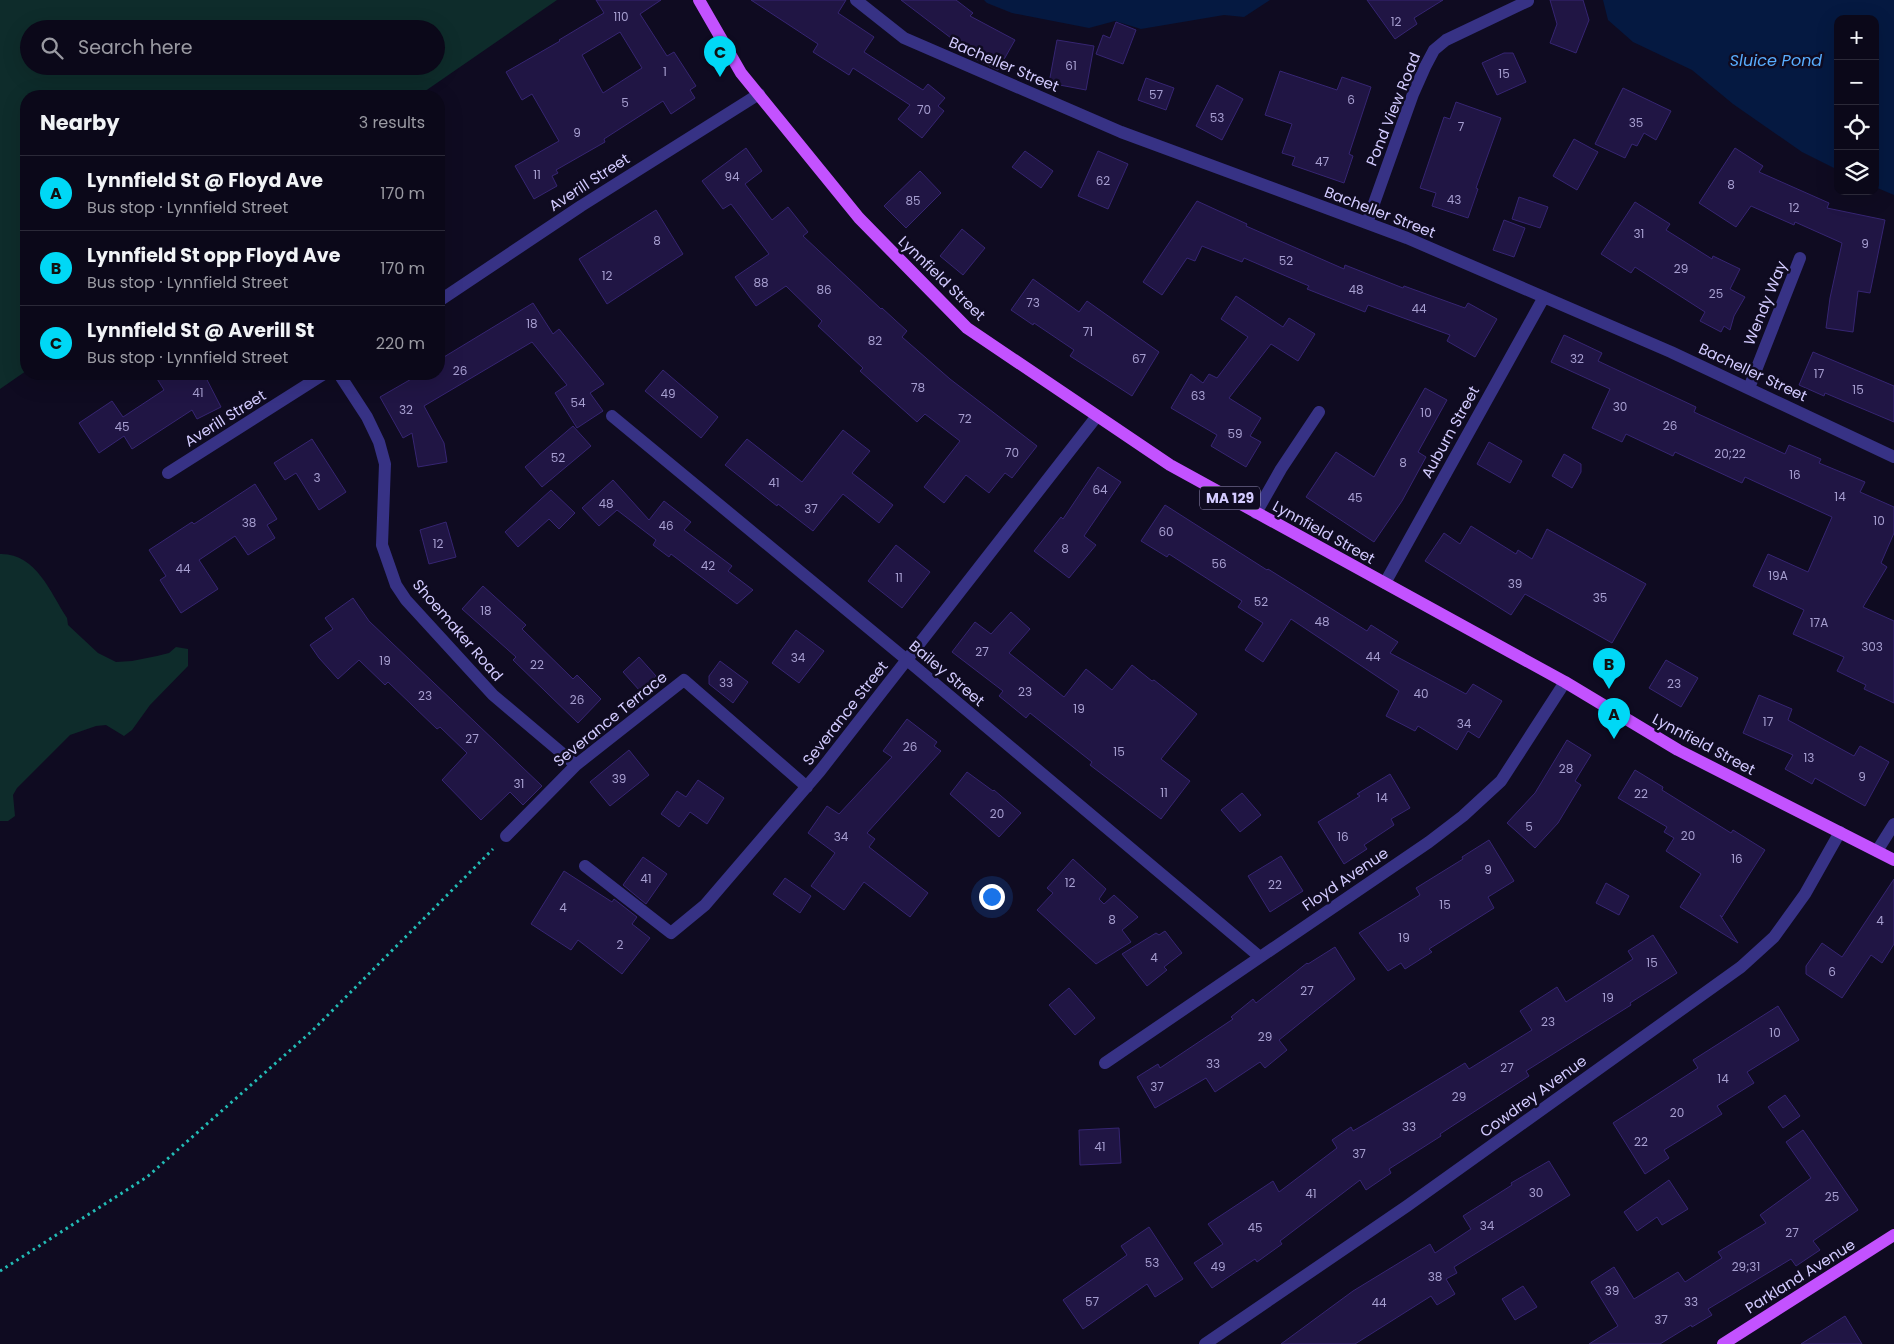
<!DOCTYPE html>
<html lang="en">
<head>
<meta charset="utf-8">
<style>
  body { margin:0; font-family:Poppins,sans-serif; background:#191626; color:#f1f3f6 }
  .controls { position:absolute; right:15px; top:15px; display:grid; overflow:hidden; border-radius:10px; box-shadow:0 5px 20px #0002 }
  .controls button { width:45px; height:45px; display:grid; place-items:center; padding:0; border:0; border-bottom:1px solid #2b2938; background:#0b0819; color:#f1f3f6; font:25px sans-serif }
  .you { position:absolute; left:991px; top:896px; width:18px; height:18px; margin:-12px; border:4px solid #fff; border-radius:50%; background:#1a73e8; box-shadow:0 0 0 8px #1a73e833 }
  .badge { display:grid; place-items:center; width:32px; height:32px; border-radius:50%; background:#00d8f6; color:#111; font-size:16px; font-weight:700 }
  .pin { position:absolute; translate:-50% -41px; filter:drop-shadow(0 1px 2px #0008) }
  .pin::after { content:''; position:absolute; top:26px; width:18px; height:15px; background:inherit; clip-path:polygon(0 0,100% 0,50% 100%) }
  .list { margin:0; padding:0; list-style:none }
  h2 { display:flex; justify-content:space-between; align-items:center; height:65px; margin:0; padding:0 20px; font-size:21px }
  h2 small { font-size:16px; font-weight:400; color:#9a9aa2 }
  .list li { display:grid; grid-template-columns:32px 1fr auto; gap:15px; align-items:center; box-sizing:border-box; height:75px; padding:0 20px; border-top:1px solid #2b2938 }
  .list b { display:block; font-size:19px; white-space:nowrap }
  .list p { margin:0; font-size:16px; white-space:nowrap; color:#9a9aa2 }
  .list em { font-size:16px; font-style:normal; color:#9a9aa2 }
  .icon { flex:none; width:28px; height:28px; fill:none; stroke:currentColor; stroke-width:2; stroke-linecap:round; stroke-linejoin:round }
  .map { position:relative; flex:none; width:1894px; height:1344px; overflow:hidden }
  .search { position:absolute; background:#0b0819; box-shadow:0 5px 20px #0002; left:20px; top:20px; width:425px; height:55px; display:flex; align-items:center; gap:12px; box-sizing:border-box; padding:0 18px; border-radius:28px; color:#9a9aa2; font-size:19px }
  .panel { position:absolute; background:#0b0819; box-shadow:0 5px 20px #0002; left:20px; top:90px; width:425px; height:290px; border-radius:20px }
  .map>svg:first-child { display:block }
</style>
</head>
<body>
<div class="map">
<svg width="1894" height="1344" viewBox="0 0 1894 1344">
  <rect width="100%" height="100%" fill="#0f0b21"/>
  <path fill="#0e2c2b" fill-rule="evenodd" d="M0,0H557L418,96H26V371L0,389ZM29,29H436V66H29Z
    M0,554C36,553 50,592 67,618L68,625L98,653L116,662L132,661L157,656L169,653L176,647L188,649V666L150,705L132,730L124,736L106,725L96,726L70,735L17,788L13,795L15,816L8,821H0Z"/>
  <path fill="#051941" d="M984,0H1270L1244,17L1224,15L1141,29L1115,21L1089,28L1012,13L987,3Z
    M1603,0H1894V195L1875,187V19H1838V170L1802,152L1733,104L1692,70L1633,42L1608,20Z"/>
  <path fill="#201544" stroke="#362572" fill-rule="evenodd" d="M596,0H661L640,14L667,56L674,52L696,86L690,90L695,98L671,114L663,101L604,139L605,142L556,170L558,173L552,176L557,186L534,199L515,166L559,141L532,94L522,100L506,72L560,41L559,40L604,13ZM620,32L642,68L603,93L582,55Z
    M751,0H846L838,13L874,37L864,52L923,90L928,84L945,98L938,106L944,111L922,138L898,119L910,105L853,68L849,75L813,52L818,44Z
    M901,0H956L973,13L970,16L1015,40L998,70L975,59L976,57Z
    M1367,0H1443L1414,18L1417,24L1395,39Z
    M1550,0H1583L1589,20L1576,53L1550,43L1557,24Z
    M1116,22L1136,30L1123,64L1096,54L1103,35L1110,38Z
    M1057,40L1094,46L1086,90L1049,83Z
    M1504,53H1513L1526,82L1497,95L1482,63Z
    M1280,71L1337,90L1342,77L1371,87L1349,154L1353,156L1344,183L1292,165L1295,157L1282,153L1292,124L1265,115Z
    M1146,78L1174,88L1166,110L1138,100Z
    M1217,85L1243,99L1222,140L1196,126Z
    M1623,88L1671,111L1656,140L1644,133L1637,146L1632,144L1625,158L1595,144Z
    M1456,102L1501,118L1476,188L1478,189L1468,218L1432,206L1436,193L1420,188L1444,117L1450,119Z
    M1574,139L1598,152L1577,190L1553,176Z
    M746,148L762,171L745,184L772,220L788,207L808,232L803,236L881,309L882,308L907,331L902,337L950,379L1037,446L1012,478L1005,473L989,493L966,475L944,503L924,487L960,441L925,414L917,422L860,371L863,368L818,326L822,321L786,286L756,306L735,277L769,254L731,204L723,209L702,181Z
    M1735,148L1763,166L1759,172L1829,203L1827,208L1885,220L1870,293L1858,291L1853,332L1826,328L1830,298L1842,243L1795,222L1794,225L1751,206L1736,227L1699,203Z
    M1025,151L1053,171L1041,188L1012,167Z
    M1098,151L1128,164L1108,209L1078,196Z
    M920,171L941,193L906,228L884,206Z
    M1519,197L1548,207L1540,228L1512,219Z
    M1197,201L1247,224L1246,226L1344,269L1345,265L1403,288L1404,286L1465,308L1468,303L1497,319L1475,357L1447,341L1450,335L1368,305L1365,312L1307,289L1309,286L1244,258L1242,262L1202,246L1195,261L1187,258L1162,295L1143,282Z
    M1635,202L1670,224L1666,230L1712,259L1713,256L1740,269L1730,289L1745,297L1734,316L1730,330L1724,326L1721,332L1700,321L1705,312L1635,267L1631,273L1601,254Z
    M656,210L683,254L607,304L579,259Z
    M1504,220L1525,228L1514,257L1493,250Z
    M962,229L985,248L963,275L940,256Z
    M1033,279L1079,312L1087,301L1159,352L1132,396L1070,356L1074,350L1034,323L1033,325L1011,310Z
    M1236,296L1283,327L1289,318L1315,334L1298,361L1271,344L1229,398L1261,418L1250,436L1261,442L1246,467L1211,446L1217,435L1171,408L1191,374L1203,383L1209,374L1217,378L1248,337L1221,319Z
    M533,303L553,334L559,329L604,384L590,393L603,411L577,428L555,393L567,385L532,342L424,406L444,443L447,462L418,467L412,433L403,438L380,397L420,374H439V360Z
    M1564,335L1602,353L1598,361L1696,407L1694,412L1785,454L1789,445L1821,459L1819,463L1865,482L1860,492L1894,507V533L1881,563L1887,567L1863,607L1894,621V703L1864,689L1866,685L1837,671L1844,657L1793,634L1804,610L1753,586L1768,554L1808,572L1832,517L1745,477L1742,483L1675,452L1673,456L1626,434L1622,442L1592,428L1610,389L1551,362Z
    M1813,352L1894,386V422L1825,393L1824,396L1799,385Z
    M663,370L718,417L701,438L645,391Z
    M154,374H204L221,407L197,419L192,410L132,449L124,436L99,453L79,423L112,401L123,417L164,390Z
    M1425,388L1447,400L1418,452L1426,457L1402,501L1374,542L1306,497L1336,452L1374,477Z
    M573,426L591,446L542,487L525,467Z
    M843,430L870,451L852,473L893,505L879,523L843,494L813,531L778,504L777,506L725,465L747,439L802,482Z
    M312,439L346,492L319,510L296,473L285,480L274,463Z
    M1489,442L1522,461L1510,483L1477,464Z
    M1564,454L1581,464V472L1572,488L1552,476Z
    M1098,467L1121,482L1084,536L1096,545L1069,578L1034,551L1061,517L1063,519Z
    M613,480L649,520L664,501L691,522L684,530L732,566L728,571L753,590L737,604L671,554L669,557L653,545L656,540L617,510L599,526L582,508Z
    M255,484L277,519L267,525L275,538L248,555L235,536L199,560L218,589L181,613L160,580L166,576L149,550L192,522L194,524Z
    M551,490L575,513L559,529L549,519L518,547L505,532Z
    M1165,505L1267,570L1268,569L1367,631L1371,625L1398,642L1390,653L1466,694L1473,684L1502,701L1479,738L1468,731L1457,750L1418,726L1415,731L1386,716L1399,691L1291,619L1263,662L1245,650L1263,623L1238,607L1242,601L1169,554L1167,557L1141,541Z
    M446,522L456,557L429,564L420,530Z
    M1471,526L1516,554L1518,550L1532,559L1547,529L1646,584L1612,643L1525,594L1511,615L1425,561L1444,533L1460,544Z
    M896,545L930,572L902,608L868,581Z
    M483,586L526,625L522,629L573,679L577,675L601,699L578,723L513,660L516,657L462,609Z
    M353,598L369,621L542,786L523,805L510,792L481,820L442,780L467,753L440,727L437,729L388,682L385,685L359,660L338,679L319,658L310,645L333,629L325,618Z
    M1011,612L1030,629L1009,653L1064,697L1086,669L1112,690L1132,665L1152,681L1154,680L1197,714L1161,759L1190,781L1161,819L1090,765L1092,762L1030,713L1026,718L999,696L1003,691L952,652L975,622L991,634Z
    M796,630L824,651L799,683L772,663Z
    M639,657L656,676L640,691L623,672Z
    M1666,660L1698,678L1681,707L1649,688Z
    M720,661L748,682L733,703L709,684V676Z
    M1759,695L1792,709L1788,720L1854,756L1860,746L1889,762L1865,806L1815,778L1812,784L1785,769L1793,755L1743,733Z
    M907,719L937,742L934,746L941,751L867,833L875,839L869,847L928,893L910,917L864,882L844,910L811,886L835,853L808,833L827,806L839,814L892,757L883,751Z
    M1567,740L1591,755L1575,781L1581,785L1558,823L1535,848L1507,823L1535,793Z
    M629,750L649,775L610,806L590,782Z
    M1635,770L1663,787L1662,790L1731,833L1733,830L1765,850L1722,917L1720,915L1738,943L1680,907L1701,874L1666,851L1674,838L1664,832L1667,827L1618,798Z
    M967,772L993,791L994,790L1021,813L999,837L950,794Z
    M1390,774L1410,808L1391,819L1394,825L1364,845L1367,849L1344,864L1318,822L1360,796L1357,794Z
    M698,780L724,798L707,824L690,812L679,827L661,814L677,791L686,797Z
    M1242,793L1261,815L1240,832L1221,810Z
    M1489,840L1514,881L1488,897L1494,908L1429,949L1432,952L1405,969L1401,963L1388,971L1359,933L1420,895L1416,888L1463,859L1462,857Z
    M1281,856L1303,891L1270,912L1248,876Z
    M643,857L667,874L646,904L623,885Z
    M1073,859L1106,889L1099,899L1104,904L1114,895L1138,917L1122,930L1131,942L1096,964L1037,910L1053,893L1047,888Z
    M564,871L612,902L614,899L637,917L632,924L650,938L622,974L578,940L571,950L531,924Z
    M785,878L811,896L800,913L773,894Z
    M1894,879V944L1882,963L1871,955L1842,998L1806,974V966L1822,943L1842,957Z
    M1606,883L1629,896L1619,915L1596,903Z
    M1165,931L1182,953L1164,967L1167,970L1147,986L1122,954L1156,933L1159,935Z
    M1653,935L1677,973L1630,1003L1631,1005L1526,1071L1529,1076L1440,1134L1441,1136L1389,1169L1391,1173L1366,1190L1360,1180L1280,1241L1282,1244L1257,1262L1255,1259L1212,1288L1194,1263L1223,1244L1208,1224L1273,1181L1279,1192L1337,1148L1332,1140L1351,1127L1353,1131L1365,1124L1465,1063L1469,1069L1532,1030L1520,1011L1557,987L1566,1002L1633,959L1628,951Z
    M1335,947L1355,979L1279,1040L1287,1050L1265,1068L1260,1062L1215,1092L1206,1078L1155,1108L1137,1077L1158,1064L1160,1068L1233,1019L1231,1017L1253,999L1256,1003L1307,963L1308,964Z
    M1069,988L1095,1018L1075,1035L1049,1005Z
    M1778,1006L1799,1040L1747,1072L1754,1083L1717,1106L1722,1114L1664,1150L1669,1158L1645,1174L1613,1123L1698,1068L1693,1060Z
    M1785,1095L1800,1116L1783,1128L1768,1107Z
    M1119,1128L1121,1163L1080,1165L1079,1130Z
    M1803,1130L1858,1210L1813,1241L1820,1250L1796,1266L1791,1259L1708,1309L1712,1315L1692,1327L1691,1325L1660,1344H1589L1618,1326L1591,1282L1614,1267L1634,1299L1678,1272L1685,1282L1722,1258L1718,1252L1766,1223L1760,1215L1811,1178L1786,1142Z
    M1549,1161L1570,1195L1454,1267L1457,1273L1446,1279L1455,1294L1437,1305L1431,1296L1355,1344H1281L1353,1291L1430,1244L1435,1253L1471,1229L1463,1216L1512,1185L1511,1183Z
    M1669,1180L1688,1209L1662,1225L1657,1217L1637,1231L1624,1212Z
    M1149,1227L1183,1279L1155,1297L1147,1284L1083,1329L1063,1300L1127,1255L1121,1246Z
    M1523,1286L1537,1307L1515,1320L1502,1299Z
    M1845,1316L1862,1344H1801Z"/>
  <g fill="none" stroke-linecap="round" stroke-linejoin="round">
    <path stroke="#23bcb6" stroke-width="3" stroke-dasharray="2.5 4" stroke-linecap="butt" d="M0,1271L147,1177L312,1031L493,849"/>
    <path stroke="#373285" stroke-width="12" d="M856,0L904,38L1121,132L1407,238L1671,352L1894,457
      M1367,223L1413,94L1425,67L1434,50L1446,40L1528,1
      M439,301L581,206L759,94
      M339,374L367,417L379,442L385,464L382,545L396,585L406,600L493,695L576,765
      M1749,388L1800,258
      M612,416L907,660L1260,957
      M168,473L324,374
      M1256,513L1281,469L1319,412
      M1385,583L1544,297
      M506,836L576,765L684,680L807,787
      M1877,851L1894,824
      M585,866L671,933L705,905L820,771L1097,416
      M1105,1063L1429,842L1463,816L1501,781L1565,682
      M1205,1344L1407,1206L1741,967L1774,937L1805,894L1840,832"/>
    <path stroke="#c352ff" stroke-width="12" d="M699,0L741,73L859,218L967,328L1170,465L1565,682L1678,750L1894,860
      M1723,1344L1894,1235"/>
  </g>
  <g text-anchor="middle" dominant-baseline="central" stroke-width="5" stroke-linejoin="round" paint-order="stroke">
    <g font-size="12" fill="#a69ed0">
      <text x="621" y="16">110</text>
      <text x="1396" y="21">12</text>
      <text x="1071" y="65">61</text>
      <text x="665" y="71">1</text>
      <text x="1504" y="73">15</text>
      <text x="1156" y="94">57</text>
      <text x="1351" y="99">6</text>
      <text x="625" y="102">5</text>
      <text x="924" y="109">70</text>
      <text x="1217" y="117">53</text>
      <text x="1636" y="122">35</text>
      <text x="1461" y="126">7</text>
      <text x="577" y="132">9</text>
      <text x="1322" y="161">47</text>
      <text x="537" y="174">11</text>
      <text x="732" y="176">94</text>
      <text x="1103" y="180">62</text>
      <text x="1731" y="184">8</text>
      <text x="1454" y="199">43</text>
      <text x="913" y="200">85</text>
      <text x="1794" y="207">12</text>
      <text x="1639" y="233">31</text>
      <text x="657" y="240">8</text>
      <text x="1865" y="243">9</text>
      <text x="1286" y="260">52</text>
      <text x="1681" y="268">29</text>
      <text x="607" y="275">12</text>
      <text x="761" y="282">88</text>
      <text x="824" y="289">86</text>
      <text x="1356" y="289">48</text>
      <text x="1716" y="293">25</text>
      <text x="1033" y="302">73</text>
      <text x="1419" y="308">44</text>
      <text x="532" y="323">18</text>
      <text x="1088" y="331">71</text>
      <text x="875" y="340">82</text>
      <text x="1139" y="358">67</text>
      <text x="1577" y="358">32</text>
      <text x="460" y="370">26</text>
      <text x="1819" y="373">17</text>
      <text x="918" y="387">78</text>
      <text x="1858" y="389">15</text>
      <text x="198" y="392">41</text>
      <text x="668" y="393">49</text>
      <text x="1198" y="395">63</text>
      <text x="578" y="402">54</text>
      <text x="1620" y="406">30</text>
      <text x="406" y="409">32</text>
      <text x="1426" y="412">10</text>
      <text x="965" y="418">72</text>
      <text x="1670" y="425">26</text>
      <text x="122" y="426">45</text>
      <text x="1235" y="433">59</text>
      <text x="1012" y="452">70</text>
      <text x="1730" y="453">20;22</text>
      <text x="558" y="457">52</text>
      <text x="1403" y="462">8</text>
      <text x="1795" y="474">16</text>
      <text x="317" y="477">3</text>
      <text x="774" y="482">41</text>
      <text x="1100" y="489">64</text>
      <text x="1840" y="496">14</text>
      <text x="1355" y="497">45</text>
      <text x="606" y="503">48</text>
      <text x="811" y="508">37</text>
      <text x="1879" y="520">10</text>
      <text x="249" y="522">38</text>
      <text x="666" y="525">46</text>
      <text x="1166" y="531">60</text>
      <text x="438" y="543">12</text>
      <text x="1065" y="548">8</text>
      <text x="1219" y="563">56</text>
      <text x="708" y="565">42</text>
      <text x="183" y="568">44</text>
      <text x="1778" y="575">19A</text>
      <text x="899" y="577">11</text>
      <text x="1515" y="583">39</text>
      <text x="1600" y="597">35</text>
      <text x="1261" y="601">52</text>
      <text x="486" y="610">18</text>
      <text x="1322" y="621">48</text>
      <text x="1819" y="622">17A</text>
      <text x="1872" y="646">303</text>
      <text x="982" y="651">27</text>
      <text x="1373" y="656">44</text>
      <text x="798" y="657">34</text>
      <text x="385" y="660">19</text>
      <text x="537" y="664">22</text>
      <text x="726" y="682">33</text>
      <text x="1674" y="683">23</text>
      <text x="1025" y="691">23</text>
      <text x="1421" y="693">40</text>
      <text x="425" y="695">23</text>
      <text x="577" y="699">26</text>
      <text x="1079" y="708">19</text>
      <text x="1768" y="721">17</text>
      <text x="1464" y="723">34</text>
      <text x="472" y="738">27</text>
      <text x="910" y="746">26</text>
      <text x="1119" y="751">15</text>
      <text x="1809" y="757">13</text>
      <text x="1566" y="768">28</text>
      <text x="1862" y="776">9</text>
      <text x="619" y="778">39</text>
      <text x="519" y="783">31</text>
      <text x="1164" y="792">11</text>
      <text x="1641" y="793">22</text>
      <text x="1382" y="797">14</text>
      <text x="997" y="813">20</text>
      <text x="1529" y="826">5</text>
      <text x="1688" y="835">20</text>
      <text x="841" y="836">34</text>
      <text x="1343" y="836">16</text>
      <text x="1737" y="858">16</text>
      <text x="1488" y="869">9</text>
      <text x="646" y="878">41</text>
      <text x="1070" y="882">12</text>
      <text x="1275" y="884">22</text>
      <text x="1445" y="904">15</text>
      <text x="563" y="907">4</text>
      <text x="1112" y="919">8</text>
      <text x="1880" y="920">4</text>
      <text x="1404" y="937">19</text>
      <text x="620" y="944">2</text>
      <text x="1154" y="957">4</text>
      <text x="1652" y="962">15</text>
      <text x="1832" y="971">6</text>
      <text x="1307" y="990">27</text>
      <text x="1608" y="997">19</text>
      <text x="1548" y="1021">23</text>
      <text x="1775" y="1032">10</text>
      <text x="1265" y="1036">29</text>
      <text x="1213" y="1063">33</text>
      <text x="1507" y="1067">27</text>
      <text x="1723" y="1078">14</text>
      <text x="1157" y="1086">37</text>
      <text x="1459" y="1096">29</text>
      <text x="1677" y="1112">20</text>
      <text x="1409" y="1126">33</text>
      <text x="1641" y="1141">22</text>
      <text x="1100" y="1146">41</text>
      <text x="1359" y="1153">37</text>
      <text x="1536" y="1192">30</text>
      <text x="1311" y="1193">41</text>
      <text x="1832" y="1196">25</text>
      <text x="1487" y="1225">34</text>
      <text x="1255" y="1227">45</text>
      <text x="1792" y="1232">27</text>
      <text x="1152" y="1262">53</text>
      <text x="1218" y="1266">49</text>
      <text x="1746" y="1266">29;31</text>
      <text x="1435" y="1276">38</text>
      <text x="1612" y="1290">39</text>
      <text x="1092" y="1301">57</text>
      <text x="1691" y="1301">33</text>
      <text x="1379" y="1302">44</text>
      <text x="1661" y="1319">37</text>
    </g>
    <rect fill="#0f0b21" stroke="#9891bc" stroke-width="1" x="1200" y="486.5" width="60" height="23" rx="4"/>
    <g font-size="14" font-weight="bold" fill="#d3cbff">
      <text x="1230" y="498">MA 129</text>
    </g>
    <g font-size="15" fill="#d3cbff" stroke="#0f0b21">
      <text transform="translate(1004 64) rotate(23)">Bacheller Street</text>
      <text transform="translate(1393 109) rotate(-68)">Pond View Road</text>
      <text transform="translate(589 182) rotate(-33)">Averill Street</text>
      <text transform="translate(1380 212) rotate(21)">Bacheller Street</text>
      <text transform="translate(942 278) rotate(44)">Lynnfield Street</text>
      <text transform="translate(1765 303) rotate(-68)">Wendy Way</text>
      <text transform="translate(1753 372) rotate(25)">Bacheller Street</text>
      <text transform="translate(225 418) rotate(-32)">Averill Street</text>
      <text transform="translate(1450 432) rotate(-61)">Auburn Street</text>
      <text transform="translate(1324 532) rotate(29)">Lynnfield Street</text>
      <text transform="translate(458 630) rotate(49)">Shoemaker Road</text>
      <text transform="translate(947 673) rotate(40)">Bailey Street</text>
      <text transform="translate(845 713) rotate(-52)">Severance Street</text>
      <text transform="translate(610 719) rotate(-39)">Severance Terrace</text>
      <text transform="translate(1704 744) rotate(28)">Lynnfield Street</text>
      <text transform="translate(1345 879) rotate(-34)">Floyd Avenue</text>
      <text transform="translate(1533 1096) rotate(-36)">Cowdrey Avenue</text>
      <text transform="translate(1800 1276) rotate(-32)">Parkland Avenue</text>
    </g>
    <g font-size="16" font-style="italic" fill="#59aeff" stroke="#0f0b21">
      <text x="1776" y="60">Sluice Pond</text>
    </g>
  </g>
</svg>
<div class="controls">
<button>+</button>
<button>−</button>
<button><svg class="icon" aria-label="locate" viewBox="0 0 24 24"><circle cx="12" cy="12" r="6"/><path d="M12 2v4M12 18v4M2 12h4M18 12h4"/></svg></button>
<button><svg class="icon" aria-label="layers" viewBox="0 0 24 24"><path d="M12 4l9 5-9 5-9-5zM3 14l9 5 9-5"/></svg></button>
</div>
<div class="you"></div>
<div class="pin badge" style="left:1614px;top:739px">A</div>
<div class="pin badge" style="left:1609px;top:689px">B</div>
<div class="pin badge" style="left:720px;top:77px">C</div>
<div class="search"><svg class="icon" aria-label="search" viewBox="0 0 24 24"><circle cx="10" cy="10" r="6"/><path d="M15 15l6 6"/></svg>Search here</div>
<section class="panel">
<h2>Nearby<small>3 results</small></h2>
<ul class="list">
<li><span class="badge">A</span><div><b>Lynnfield St @ Floyd Ave</b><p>Bus stop · Lynnfield Street</p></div><em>170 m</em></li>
<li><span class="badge">B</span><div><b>Lynnfield St opp Floyd Ave</b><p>Bus stop · Lynnfield Street</p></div><em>170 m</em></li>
<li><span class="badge">C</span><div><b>Lynnfield St @ Averill St</b><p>Bus stop · Lynnfield Street</p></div><em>220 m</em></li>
</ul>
</section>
</div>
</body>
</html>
